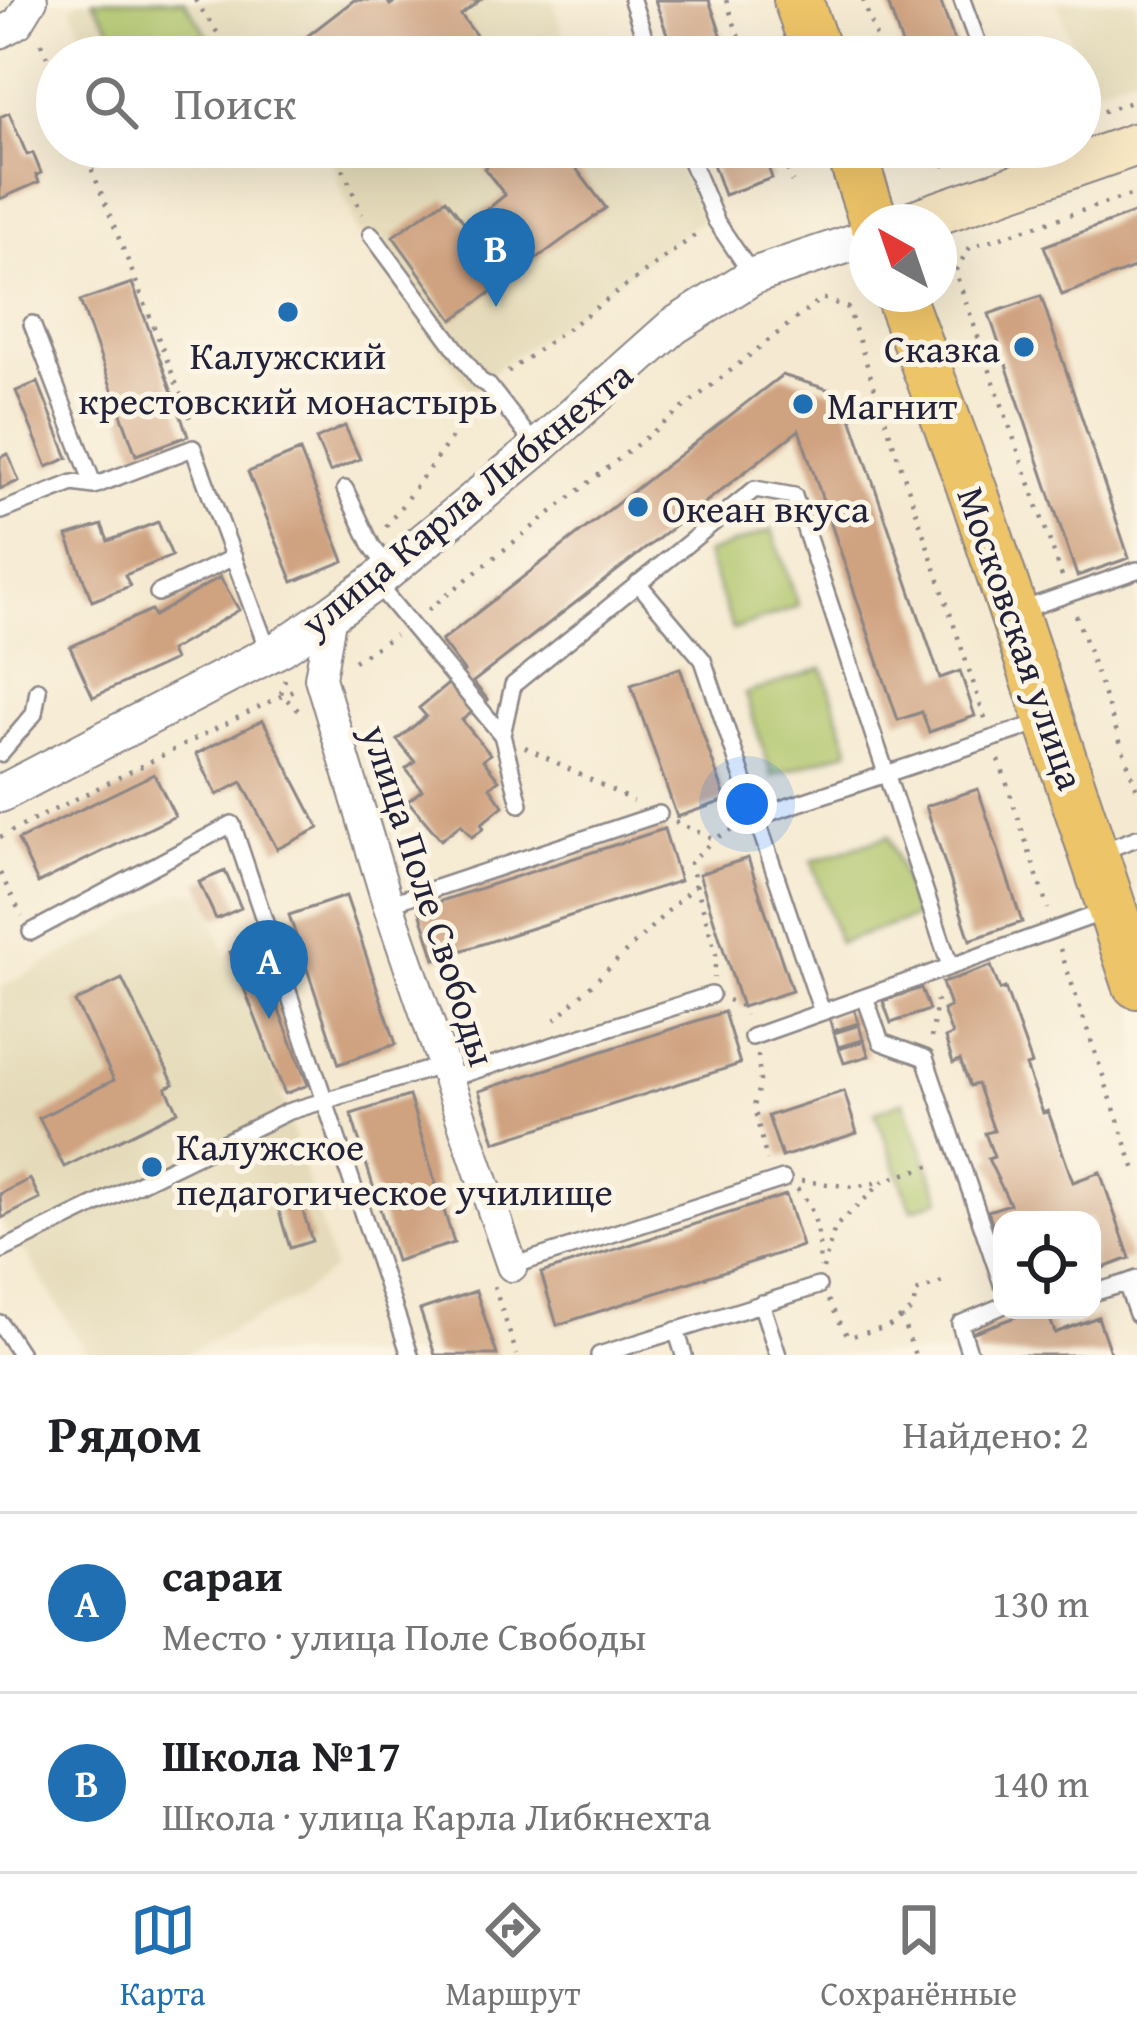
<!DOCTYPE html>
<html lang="ru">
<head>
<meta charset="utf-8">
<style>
  body { margin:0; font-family:"Gentium Book Plus",serif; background:#f2f2f2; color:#202124 }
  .controls { position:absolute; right:36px; bottom:36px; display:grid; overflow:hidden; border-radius:24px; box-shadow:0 12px 48px #0002 }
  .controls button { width:108px; height:108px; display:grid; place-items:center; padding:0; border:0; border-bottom:3px solid #e0e0e0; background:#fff; color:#202124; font:60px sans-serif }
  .compass { position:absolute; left:849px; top:204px; width:108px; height:108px; border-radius:50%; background:#fff; box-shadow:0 12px 48px #0002; rotate:320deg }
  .you { position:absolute; left:747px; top:804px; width:42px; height:42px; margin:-30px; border:9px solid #fff; border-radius:50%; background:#1a73e8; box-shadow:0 0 0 18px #1a73e833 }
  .badge { display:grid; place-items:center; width:78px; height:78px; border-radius:50%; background:#1f6fb2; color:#fff; font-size:39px; font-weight:700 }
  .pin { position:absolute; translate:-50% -99px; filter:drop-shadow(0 3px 6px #0008) }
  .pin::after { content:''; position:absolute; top:63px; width:42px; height:36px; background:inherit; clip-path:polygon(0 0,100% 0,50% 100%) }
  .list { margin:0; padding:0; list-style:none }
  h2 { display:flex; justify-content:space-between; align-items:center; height:156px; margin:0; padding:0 48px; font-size:51px }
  h2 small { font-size:39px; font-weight:400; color:#757577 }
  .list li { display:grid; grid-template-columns:78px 1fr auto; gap:36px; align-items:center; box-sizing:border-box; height:180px; padding:0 48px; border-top:3px solid #e0e0e0 }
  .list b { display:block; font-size:45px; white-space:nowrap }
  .list p { margin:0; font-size:39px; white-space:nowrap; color:#757577 }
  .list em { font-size:39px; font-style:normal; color:#757577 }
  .icon { flex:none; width:66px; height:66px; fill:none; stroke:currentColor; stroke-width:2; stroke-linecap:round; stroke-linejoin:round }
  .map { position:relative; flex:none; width:1137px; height:1355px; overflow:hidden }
  .search { position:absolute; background:#fff; box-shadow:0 12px 48px #0002; left:36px; right:36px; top:36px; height:132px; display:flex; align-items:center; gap:30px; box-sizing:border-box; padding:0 42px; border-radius:66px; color:#757577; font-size:45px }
  .sheet { height:516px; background:#fff }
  nav { display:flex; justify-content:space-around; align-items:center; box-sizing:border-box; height:168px; border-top:3px solid #e0e0e0; background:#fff; font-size:33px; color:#757577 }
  nav a { display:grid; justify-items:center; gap:6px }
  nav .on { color:#1f6fb2 }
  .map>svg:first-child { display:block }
</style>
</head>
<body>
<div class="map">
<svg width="1137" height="1355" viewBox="0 0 1137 1355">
  <rect width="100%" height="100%" fill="#fcf5e5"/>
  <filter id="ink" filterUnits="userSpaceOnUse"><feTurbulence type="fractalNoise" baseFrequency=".00833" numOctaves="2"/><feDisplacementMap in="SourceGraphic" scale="24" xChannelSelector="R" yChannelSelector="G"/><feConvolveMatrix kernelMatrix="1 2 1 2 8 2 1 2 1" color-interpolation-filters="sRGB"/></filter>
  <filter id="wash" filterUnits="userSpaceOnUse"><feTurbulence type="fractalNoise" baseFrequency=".004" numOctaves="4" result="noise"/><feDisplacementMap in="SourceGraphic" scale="48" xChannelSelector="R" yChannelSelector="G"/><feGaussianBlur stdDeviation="2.7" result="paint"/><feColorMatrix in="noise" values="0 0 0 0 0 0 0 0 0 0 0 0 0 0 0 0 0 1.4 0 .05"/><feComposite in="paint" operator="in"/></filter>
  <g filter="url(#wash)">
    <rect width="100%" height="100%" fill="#f5ead1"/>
    <path fill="#e5dbba" d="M79,0H553L570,57H91L72,8Z
      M1057,0H1137V74L1087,90L1080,57H1076Z
      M327,147H669L702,220L480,381L472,393L357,232Z
      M184,891L202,894L278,1083L334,1269L295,1299L182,1355H88L26,1254L0,1221V988Z"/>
    <path fill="#aec469" stroke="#687352" stroke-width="3" d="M93,0H184L222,57H129Z
      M772,530L799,606L733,630L706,554Z
      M823,668L850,750L772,776L745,694Z
      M889,836L916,917L839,943L812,861Z
      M904,1101L941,1199L912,1210L875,1112Z"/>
    <g id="blocks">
      <path fill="#cfa280" d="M354,0H387L390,5L397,0H480L461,15L492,57H417L412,50L404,57H280Z
        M655,0H709L729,57H675Z
        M887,0H940L960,57H906Z
        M9,113L27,155L33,153L41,173L36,175L39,182L0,199V117Z
        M483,147H560L606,208L453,320L393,236L446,199L467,226L505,195L484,168L494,161Z
        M707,147H761L772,178L724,195Z
        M1137,212V267L1062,295L1044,246Z
        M132,283L188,436L136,455L80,301Z
        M1041,296L1129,558L1077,576L989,314Z
        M782,375L843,394L940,678L960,671L975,716L929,732L922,712L898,720L799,430L473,682L488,700L462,720L490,754L483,760L499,780L490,787L503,806L481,824L484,828L472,837L461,824L441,840L408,801L422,790L406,769L415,762L397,740L426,716L419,708L464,671L441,641Z
        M38,382L68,458L47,467L16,391Z
        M345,426L360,459L330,472L316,439Z
        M300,451L344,561L293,582L248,472Z
        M8,454L19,481L0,489V457Z
        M158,522L172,556L125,575L130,586L92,601L67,536L102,525L108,541Z
        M220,577L239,610L170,651L174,660L93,697L70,647L151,610L154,616Z
        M680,668L726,800L677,817L631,685Z
        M263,720L319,828L277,849L242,782L217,795L196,754Z
        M154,774L175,816L38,883L18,840Z
        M978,789L1022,922L970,940L926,806Z
        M664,829L680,881L435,959L419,908Z
        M748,858L792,991L742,1007L699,874Z
        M225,871L241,908L216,919L199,882Z
        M346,896L396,1044L339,1064L289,915Z
        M253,943L308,1085L285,1094L230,952Z
        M991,966L1000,990L1005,988L1032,1064L1026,1066L1043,1113L1048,1111L1073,1182L1100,1172L1130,1258L1092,1272V1220H1002L1001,1249L988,1211L1010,1204L988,1159L994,1157L985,1133L994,1131L977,1084L970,1086L960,1060L953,1063L945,1038L952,1035L943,1010L950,1007L942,983Z
        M122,979L174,1084L166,1088L178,1111L64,1167L39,1118L114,1080L75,1002Z
        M921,988L929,1010L891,1023L883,1001Z
        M854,1009L859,1023L833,1031L829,1017Z
        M724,1012L740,1064L495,1142L479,1091Z
        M859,1025L863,1040L838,1047L834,1033Z
        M864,1041L869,1056L844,1063L839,1049Z
        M844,1091L857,1133L782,1157L768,1116Z
        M409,1096L454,1243L396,1261L351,1114Z
        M30,1179L40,1199L2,1218L0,1194Z
        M297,1191L312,1241L290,1248L275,1198Z
        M786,1195L802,1246L557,1325L541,1273Z
        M476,1291L497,1355H435L420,1310Z
        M1035,1310H1047L1055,1333L1098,1317L1111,1355H978L971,1333Z"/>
    </g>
  </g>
  <g filter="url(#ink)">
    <use href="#blocks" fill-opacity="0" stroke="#8c8686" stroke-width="3"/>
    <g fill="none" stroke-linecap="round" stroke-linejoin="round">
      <defs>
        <path id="service" d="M632,0L651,57
          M962,0L977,41
          M685,147L716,221L753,276
          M371,234L480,381L489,386L537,448
          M32,324L94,486L193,448L269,653
          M345,489L372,546L389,569
          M2,511L73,483L94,486
          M375,582L502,735L520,804
          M638,583L703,660L822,1012
          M158,593L234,557
          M1016,612L1137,570
          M502,735L513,685L755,489L794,496L950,966
          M0,754L34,714L38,690
          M757,817L1045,721
          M1097,853L1137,838
          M388,904L659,814
          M31,932L232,824L410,1355
          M865,997L881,1042L925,1058L1002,1284
          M752,1037L1104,912
          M448,1079L711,995
          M0,1251L287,1112L444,1065
          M512,1266L783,1179
          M1137,1279L1126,1283L1137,1314
          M1092,1293L1126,1283
          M761,1303L778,1355
          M0,1323L21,1355
          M676,1330L684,1355
          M599,1355L818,1286
          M970,1355L960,1324L1002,1306"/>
        <path id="minor" d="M0,33L18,23L32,0
          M331,614L320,678L388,904L512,1266"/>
        <path id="tertiary" d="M0,794L281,648L331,614L375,582L537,448L674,326L753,276L867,238"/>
        <path id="secondary" d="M912,222L1137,144"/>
        <path id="primary" d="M798,0L818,57
          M849,147L874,222
          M899,294L975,497L1137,984"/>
      </defs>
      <use href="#service" stroke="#8c8686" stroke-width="20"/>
      <use href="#minor" stroke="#8c8686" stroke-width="34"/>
      <use href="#tertiary" stroke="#8c8686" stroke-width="40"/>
      <use href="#secondary" stroke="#8c8686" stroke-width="46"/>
      <use href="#primary" stroke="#8c8686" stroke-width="52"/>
      <path stroke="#8c8686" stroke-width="4.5" stroke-dasharray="3 9" stroke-linecap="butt" d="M195,0L234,57
        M726,0L746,57
        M863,0L883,57
        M41,43L57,81
        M1080,119L1137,100
        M83,147L193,426
        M334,147L362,214
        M779,147L792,182
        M915,147L923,159L939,167L998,147
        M508,372L697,234
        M386,527L475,406
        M1062,576L955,271L970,247L1137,193
        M428,610L822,298L848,308L986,721
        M1076,615L1137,790
        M354,661L395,635
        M285,679L281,694L301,713
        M525,747L633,801
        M999,760L1048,909
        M675,822L714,839L736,828
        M0,837L295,689
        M0,873L22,916
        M696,884L716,954L714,978
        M1060,949L1137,1176
        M728,1000L739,1004L745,1015
        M555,1020L696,884L690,863L714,839
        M931,1038L937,1002L934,991
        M758,1055L760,1081L754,1107L767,1161
        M801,1181L854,1187L879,1182
        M797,1189C817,1207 821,1243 819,1268
        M823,1269L835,1227L884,1181L938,1163
        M494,1286L517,1355
        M828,1300L848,1337L888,1327L913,1309L916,1292L950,1279
        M901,1317L915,1355"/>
      <use href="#service" stroke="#fff" stroke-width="15"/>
      <use href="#minor" stroke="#fff" stroke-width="30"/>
      <use href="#tertiary" stroke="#fff" stroke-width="36"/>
      <use href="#secondary" stroke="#f8e7c3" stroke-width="42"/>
      <use href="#primary" stroke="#eec469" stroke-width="48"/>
    </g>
  </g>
  <g fill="#1f6fb2" stroke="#fcf5e5" stroke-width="4.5">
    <circle cx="288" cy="312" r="12"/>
    <circle cx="1024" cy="347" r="12"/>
    <circle cx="803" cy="404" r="12"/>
    <circle cx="638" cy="507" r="12"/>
    <circle cx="152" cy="1167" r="12"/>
  </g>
  <g text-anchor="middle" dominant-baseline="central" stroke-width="10" stroke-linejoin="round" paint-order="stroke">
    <g font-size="39" fill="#22223b" stroke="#fcf5e5" text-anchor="start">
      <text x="1000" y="347" text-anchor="end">Сказка</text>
      <text x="288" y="354" text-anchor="middle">Калужский<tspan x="288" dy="45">крестовский монастырь</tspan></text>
      <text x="827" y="404">Магнит</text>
      <text x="662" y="507">Океан вкуса</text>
      <text x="176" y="1145">Калужское<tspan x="176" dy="45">педагогическое училище</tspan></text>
    </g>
    <g font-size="39" fill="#22223b" stroke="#fcf5e5">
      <text transform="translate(466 498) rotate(-39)">улица Карла Либкнехта</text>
      <text transform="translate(1022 638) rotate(71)">Московская улица</text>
      <text transform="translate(430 895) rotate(72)">улица Поле Свободы</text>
    </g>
  </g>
</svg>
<div class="controls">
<button><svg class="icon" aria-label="locate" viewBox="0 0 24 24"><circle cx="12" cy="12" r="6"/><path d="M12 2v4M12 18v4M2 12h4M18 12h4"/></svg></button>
</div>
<svg class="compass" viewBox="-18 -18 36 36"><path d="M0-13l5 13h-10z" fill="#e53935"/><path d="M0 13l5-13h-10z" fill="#757577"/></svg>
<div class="you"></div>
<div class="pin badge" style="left:269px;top:1019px">A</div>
<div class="pin badge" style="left:496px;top:307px">B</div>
<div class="search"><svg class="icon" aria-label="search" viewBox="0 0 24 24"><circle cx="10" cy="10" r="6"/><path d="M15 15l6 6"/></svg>Поиск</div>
</div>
<section class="sheet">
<h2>Рядом<small>Найдено: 2</small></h2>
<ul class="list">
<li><span class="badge">A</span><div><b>сараи</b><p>Место · улица Поле Свободы</p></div><em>130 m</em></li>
<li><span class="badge">B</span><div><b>Школа №17</b><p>Школа · улица Карла Либкнехта</p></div><em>140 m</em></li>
</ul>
</section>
<nav>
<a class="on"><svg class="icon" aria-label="map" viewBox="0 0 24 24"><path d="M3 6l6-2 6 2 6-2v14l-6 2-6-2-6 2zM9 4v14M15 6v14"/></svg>Карта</a>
<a><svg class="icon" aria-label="directions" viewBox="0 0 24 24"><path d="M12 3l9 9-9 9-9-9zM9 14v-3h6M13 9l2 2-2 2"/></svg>Маршрут</a>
<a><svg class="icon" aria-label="saved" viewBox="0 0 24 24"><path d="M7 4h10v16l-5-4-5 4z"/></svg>Сохранённые</a>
</nav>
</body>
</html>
